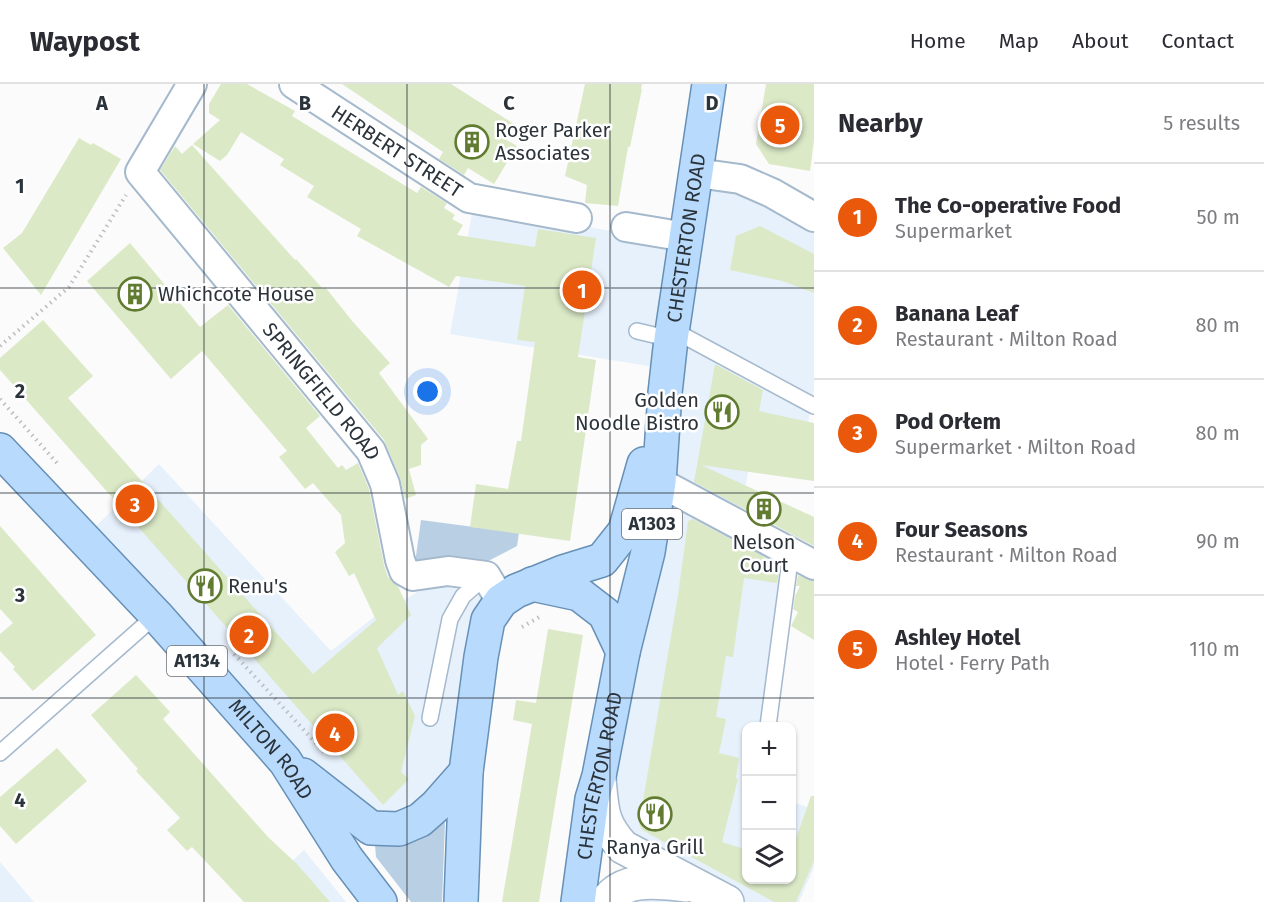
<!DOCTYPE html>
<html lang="en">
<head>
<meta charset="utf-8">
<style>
  body { margin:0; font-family:"Fira Sans",sans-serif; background:#f2f2f3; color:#2b2b33 }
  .controls { position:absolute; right:18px; bottom:18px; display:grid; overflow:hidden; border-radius:12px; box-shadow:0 2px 4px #0004 }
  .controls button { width:54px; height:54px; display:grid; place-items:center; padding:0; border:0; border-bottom:2px solid #e1e1e2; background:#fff; color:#2b2b33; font:30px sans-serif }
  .you { position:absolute; left:428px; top:308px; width:21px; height:21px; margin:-15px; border:4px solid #fff; border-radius:50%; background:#1a73e8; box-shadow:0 0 0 9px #1a73e833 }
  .badge { display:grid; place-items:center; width:39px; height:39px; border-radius:50%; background:#ea580c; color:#fff; font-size:20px; font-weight:700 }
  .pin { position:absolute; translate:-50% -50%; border:3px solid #fff; box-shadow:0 2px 6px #0006 }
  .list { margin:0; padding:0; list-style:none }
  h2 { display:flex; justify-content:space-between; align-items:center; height:78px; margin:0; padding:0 24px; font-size:26px }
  h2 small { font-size:20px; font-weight:400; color:#7c7c81 }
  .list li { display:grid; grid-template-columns:39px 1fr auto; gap:18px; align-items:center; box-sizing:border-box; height:108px; padding:0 24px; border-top:2px solid #e1e1e2 }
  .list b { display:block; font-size:22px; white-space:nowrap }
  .list p { margin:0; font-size:20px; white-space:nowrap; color:#7c7c81 }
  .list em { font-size:20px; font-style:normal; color:#7c7c81 }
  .icon { flex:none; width:33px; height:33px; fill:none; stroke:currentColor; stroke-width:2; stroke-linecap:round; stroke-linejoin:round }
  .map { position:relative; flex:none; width:814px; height:818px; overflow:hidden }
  header { display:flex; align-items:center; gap:36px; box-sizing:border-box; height:84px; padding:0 30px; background:#fff; border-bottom:2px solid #e1e1e2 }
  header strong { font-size:28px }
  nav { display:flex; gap:33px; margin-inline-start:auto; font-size:21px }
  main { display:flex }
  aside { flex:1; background:#fff }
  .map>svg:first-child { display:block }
</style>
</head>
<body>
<header>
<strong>Waypost</strong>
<nav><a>Home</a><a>Map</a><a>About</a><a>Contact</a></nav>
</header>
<main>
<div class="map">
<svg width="814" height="818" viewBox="0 0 814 818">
  <rect width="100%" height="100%" fill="#fbfbfb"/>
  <path fill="#e7f1fc" d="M702,96L741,101L814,139V306L805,356L756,346L740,432L794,481L769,642H746V796H792V718L814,725V783L799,818H628L650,760L611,734L639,506L673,286L450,250L473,124L690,160Z
    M159,380L331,567L374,533L437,497L483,507L457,682L407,730L380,734L287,674L86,452Z
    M304,766L346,818H297L277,791Z
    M0,778L34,818H0Z"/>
  <path fill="#b9cfe4" d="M421,436L519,449L517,462L469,487L415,479Z
    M441,738L445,739L442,818H411L376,773L375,761C409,761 415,761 441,738Z"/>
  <path fill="#dbe9c7" d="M221,0H247L295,27L292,32L417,109L421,103L447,119L444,124L455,131L452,135L463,141L457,151L535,163L538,145L596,154L578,273L596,276L570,457L470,443L476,400L508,405L517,357H521L535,258L517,256L525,202L456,192L449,203L357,152L361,145L307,113L314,102L280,81L284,75L241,48L227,71L220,77L193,60L220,36L209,29V20Z
    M342,0H451L514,40L505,55L517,62L494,100L468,84L464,91L439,75L443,68Z
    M585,0H642L641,5H642L630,63H628L618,122L585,119L587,101L565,92Z
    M766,0H814V56L810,87L769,80L756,60Z
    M79,54L91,61L93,59L121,75L41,211L3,164L22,149Z
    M192,61L295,176L296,175L323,205L325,203L353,238L390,279L379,289L428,355L421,361V381L409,385L416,411L405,415L400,394L384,356L160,86L175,62L182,70Z
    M760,142L814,170V209L782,197L730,186L736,152Z
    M130,159L200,243L228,221L320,332L306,344L338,384L342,381L346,386L358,379L369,405L384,481L388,493L398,502L411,531L377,564L398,611L403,607L415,632L401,688L409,695L383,721L0,286V274L43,236L93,292L68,314L313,590L376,536L354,489L349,492L335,468L345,459L341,431L313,399L305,405L279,373L287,367L252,326L202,267L171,295L87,197Z
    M715,280L763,306L759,327L814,339V397L701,381L814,433V462L694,398Z
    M693,435L780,481L777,499L744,494L733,573L726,572L716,633L726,635L719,669L739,674L736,694L738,695L722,758L747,766V795H792V766L811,712H814V777L796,818H774L642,746L639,740L678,511L688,437Z
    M0,442L96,551L33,607L13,585L15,583L0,567V550L13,539L0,525Z
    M798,491L814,497V556L791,542L798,528L793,525L795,512L800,502H796Z
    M548,545L583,551L539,818H502L532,640L513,636L516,616L536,619Z
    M136,591L170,628L163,635L269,754L297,780L330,818H244L192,763L187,767L167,746L180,734L136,687L138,685L91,631Z
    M57,664L87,697L16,760L0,742V713Z"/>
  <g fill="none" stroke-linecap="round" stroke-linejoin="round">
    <defs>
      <path id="lane" d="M673,246L814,322
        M637,247L671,255
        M430,634L450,535L463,512L486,492
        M768,642L791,469
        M0,669L156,531"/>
      <g id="street">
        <path id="s1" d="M192,0L140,88L371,367L385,400L400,476L404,487L413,492L448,487L486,492L501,517"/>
        <path id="s2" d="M294,0L469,114L577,134"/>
        <path d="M697,89L740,95L772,109L814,133"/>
        <path d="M626,143L686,153"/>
        <path d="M659,398L814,481"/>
      </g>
      <path id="secondary" d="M599,695C602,726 601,739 623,763L727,818
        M606,818C624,792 659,798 686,801"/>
      <g id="primary">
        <path id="s3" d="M0,366L156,531L285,677L347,775L380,818"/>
        <path d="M532,500L579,510L605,530L623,568"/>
        <path d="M303,691L371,744L399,745L420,736L437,721L466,688"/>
        <path d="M461,818L466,688L481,573L488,536L501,517L516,507L563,488L602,476L625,447L644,380"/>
        <path id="s4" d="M578,818L592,715L599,692L623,568L648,468L659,398L665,309L671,255L709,0"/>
      </g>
    </defs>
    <use href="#lane" stroke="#a5b9cd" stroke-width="18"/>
    <use href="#street" stroke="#a5b9cd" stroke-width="32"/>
    <use href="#secondary" stroke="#a5b9cd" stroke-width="36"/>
    <use href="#primary" stroke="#6790b7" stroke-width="36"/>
    <path stroke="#bbbdc0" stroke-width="4" stroke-dasharray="1.5 4.5" stroke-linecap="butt" d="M0,262L69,203L126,111
      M0,315L57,379
      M522,543L541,532
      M234,570L324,668"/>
    <use href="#lane" stroke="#fff" stroke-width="15"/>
    <use href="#street" stroke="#fff" stroke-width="28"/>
    <use href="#secondary" stroke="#fff" stroke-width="33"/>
    <use href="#primary" stroke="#b8dafc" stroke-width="33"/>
  </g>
  <path fill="none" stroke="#2b333b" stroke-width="1.5" stroke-opacity="0.55" d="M204,0V818M407,0V818M610,0V818M0,204H814M0,409H814M0,614H814"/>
  <defs>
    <symbol id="building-ring" viewBox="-11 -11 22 22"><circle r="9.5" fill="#fff" stroke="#617c30" stroke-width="1.5"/><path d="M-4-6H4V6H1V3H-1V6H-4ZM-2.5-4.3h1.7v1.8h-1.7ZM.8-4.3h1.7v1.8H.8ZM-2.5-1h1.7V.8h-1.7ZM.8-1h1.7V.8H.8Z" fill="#617c30"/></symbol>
    <symbol id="restaurant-ring" viewBox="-11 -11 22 22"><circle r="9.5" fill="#fff" stroke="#617c30" stroke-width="1.5"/><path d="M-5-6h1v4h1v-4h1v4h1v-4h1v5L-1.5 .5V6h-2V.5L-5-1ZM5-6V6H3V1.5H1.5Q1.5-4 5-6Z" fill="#617c30"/></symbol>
  </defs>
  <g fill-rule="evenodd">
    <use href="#building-ring" x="453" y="39" width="38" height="38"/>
    <use href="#building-ring" x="116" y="191" width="38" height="38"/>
    <use href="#restaurant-ring" x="703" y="309" width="38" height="38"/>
    <use href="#building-ring" x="745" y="406" width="38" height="38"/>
    <use href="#restaurant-ring" x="186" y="483" width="38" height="38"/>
    <use href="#restaurant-ring" x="636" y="711" width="38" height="38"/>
  </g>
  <g text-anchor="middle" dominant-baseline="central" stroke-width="5" stroke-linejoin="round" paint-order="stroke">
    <g fill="#fff" stroke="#6b7076" stroke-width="1.5">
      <rect x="622" y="425" width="60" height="30" rx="4.5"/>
      <rect x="167" y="562" width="60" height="30" rx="4.5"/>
    </g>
    <g font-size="18" font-weight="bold" fill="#2b333b">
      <text x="652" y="440">A1303</text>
      <text x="197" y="577">A1134</text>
    </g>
    <g font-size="20" fill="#2b333b" stroke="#fff" text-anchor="start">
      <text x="495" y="46">Roger Parker<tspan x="495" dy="23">Associates</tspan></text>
      <text x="158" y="210">Whichcote House</text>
      <text x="699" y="316" text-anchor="end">Golden<tspan x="699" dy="23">Noodle Bistro</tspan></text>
      <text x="764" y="458" text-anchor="middle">Nelson<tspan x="764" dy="23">Court</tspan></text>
      <text x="228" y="502">Renu's</text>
      <text x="655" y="763" text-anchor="middle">Ranya Grill</text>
    </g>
    <g font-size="20" fill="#2b333b" stroke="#fff">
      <text stroke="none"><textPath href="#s2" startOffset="123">HERBERT STREET</textPath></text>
      <text stroke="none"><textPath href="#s4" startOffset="674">CHESTERTON ROAD</textPath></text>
      <text stroke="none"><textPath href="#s1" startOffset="387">SPRINGFIELD ROAD</textPath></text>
      <text stroke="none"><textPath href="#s3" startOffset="404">MILTON ROAD</textPath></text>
      <text stroke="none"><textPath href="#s4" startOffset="128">CHESTERTON ROAD</textPath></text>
    </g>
  </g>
  <g font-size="20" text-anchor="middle" font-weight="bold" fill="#2b333b" stroke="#fff" stroke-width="5" stroke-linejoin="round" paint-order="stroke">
    <text x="102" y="26">A</text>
    <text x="305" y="26">B</text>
    <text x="509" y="26">C</text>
    <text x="712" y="26">D</text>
    <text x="20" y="109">1</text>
    <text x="20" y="314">2</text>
    <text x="20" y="518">3</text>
    <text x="20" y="723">4</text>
  </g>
</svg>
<div class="controls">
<button>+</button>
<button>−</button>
<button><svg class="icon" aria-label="layers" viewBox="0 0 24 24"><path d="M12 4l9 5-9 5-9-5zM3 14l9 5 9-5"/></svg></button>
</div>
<div class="you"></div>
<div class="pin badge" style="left:582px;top:206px">1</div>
<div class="pin badge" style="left:249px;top:551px">2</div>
<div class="pin badge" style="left:135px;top:420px">3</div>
<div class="pin badge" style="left:335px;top:649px">4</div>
<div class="pin badge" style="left:780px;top:41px">5</div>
</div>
<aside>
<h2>Nearby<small>5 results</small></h2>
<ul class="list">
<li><span class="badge">1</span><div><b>The Co-operative Food</b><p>Supermarket</p></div><em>50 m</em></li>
<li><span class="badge">2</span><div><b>Banana Leaf</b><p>Restaurant · Milton Road</p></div><em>80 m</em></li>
<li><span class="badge">3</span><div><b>Pod Orłem</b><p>Supermarket · Milton Road</p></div><em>80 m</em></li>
<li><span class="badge">4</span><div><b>Four Seasons</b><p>Restaurant · Milton Road</p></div><em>90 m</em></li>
<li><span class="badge">5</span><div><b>Ashley Hotel</b><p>Hotel · Ferry Path</p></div><em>110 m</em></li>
</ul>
</aside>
</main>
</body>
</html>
